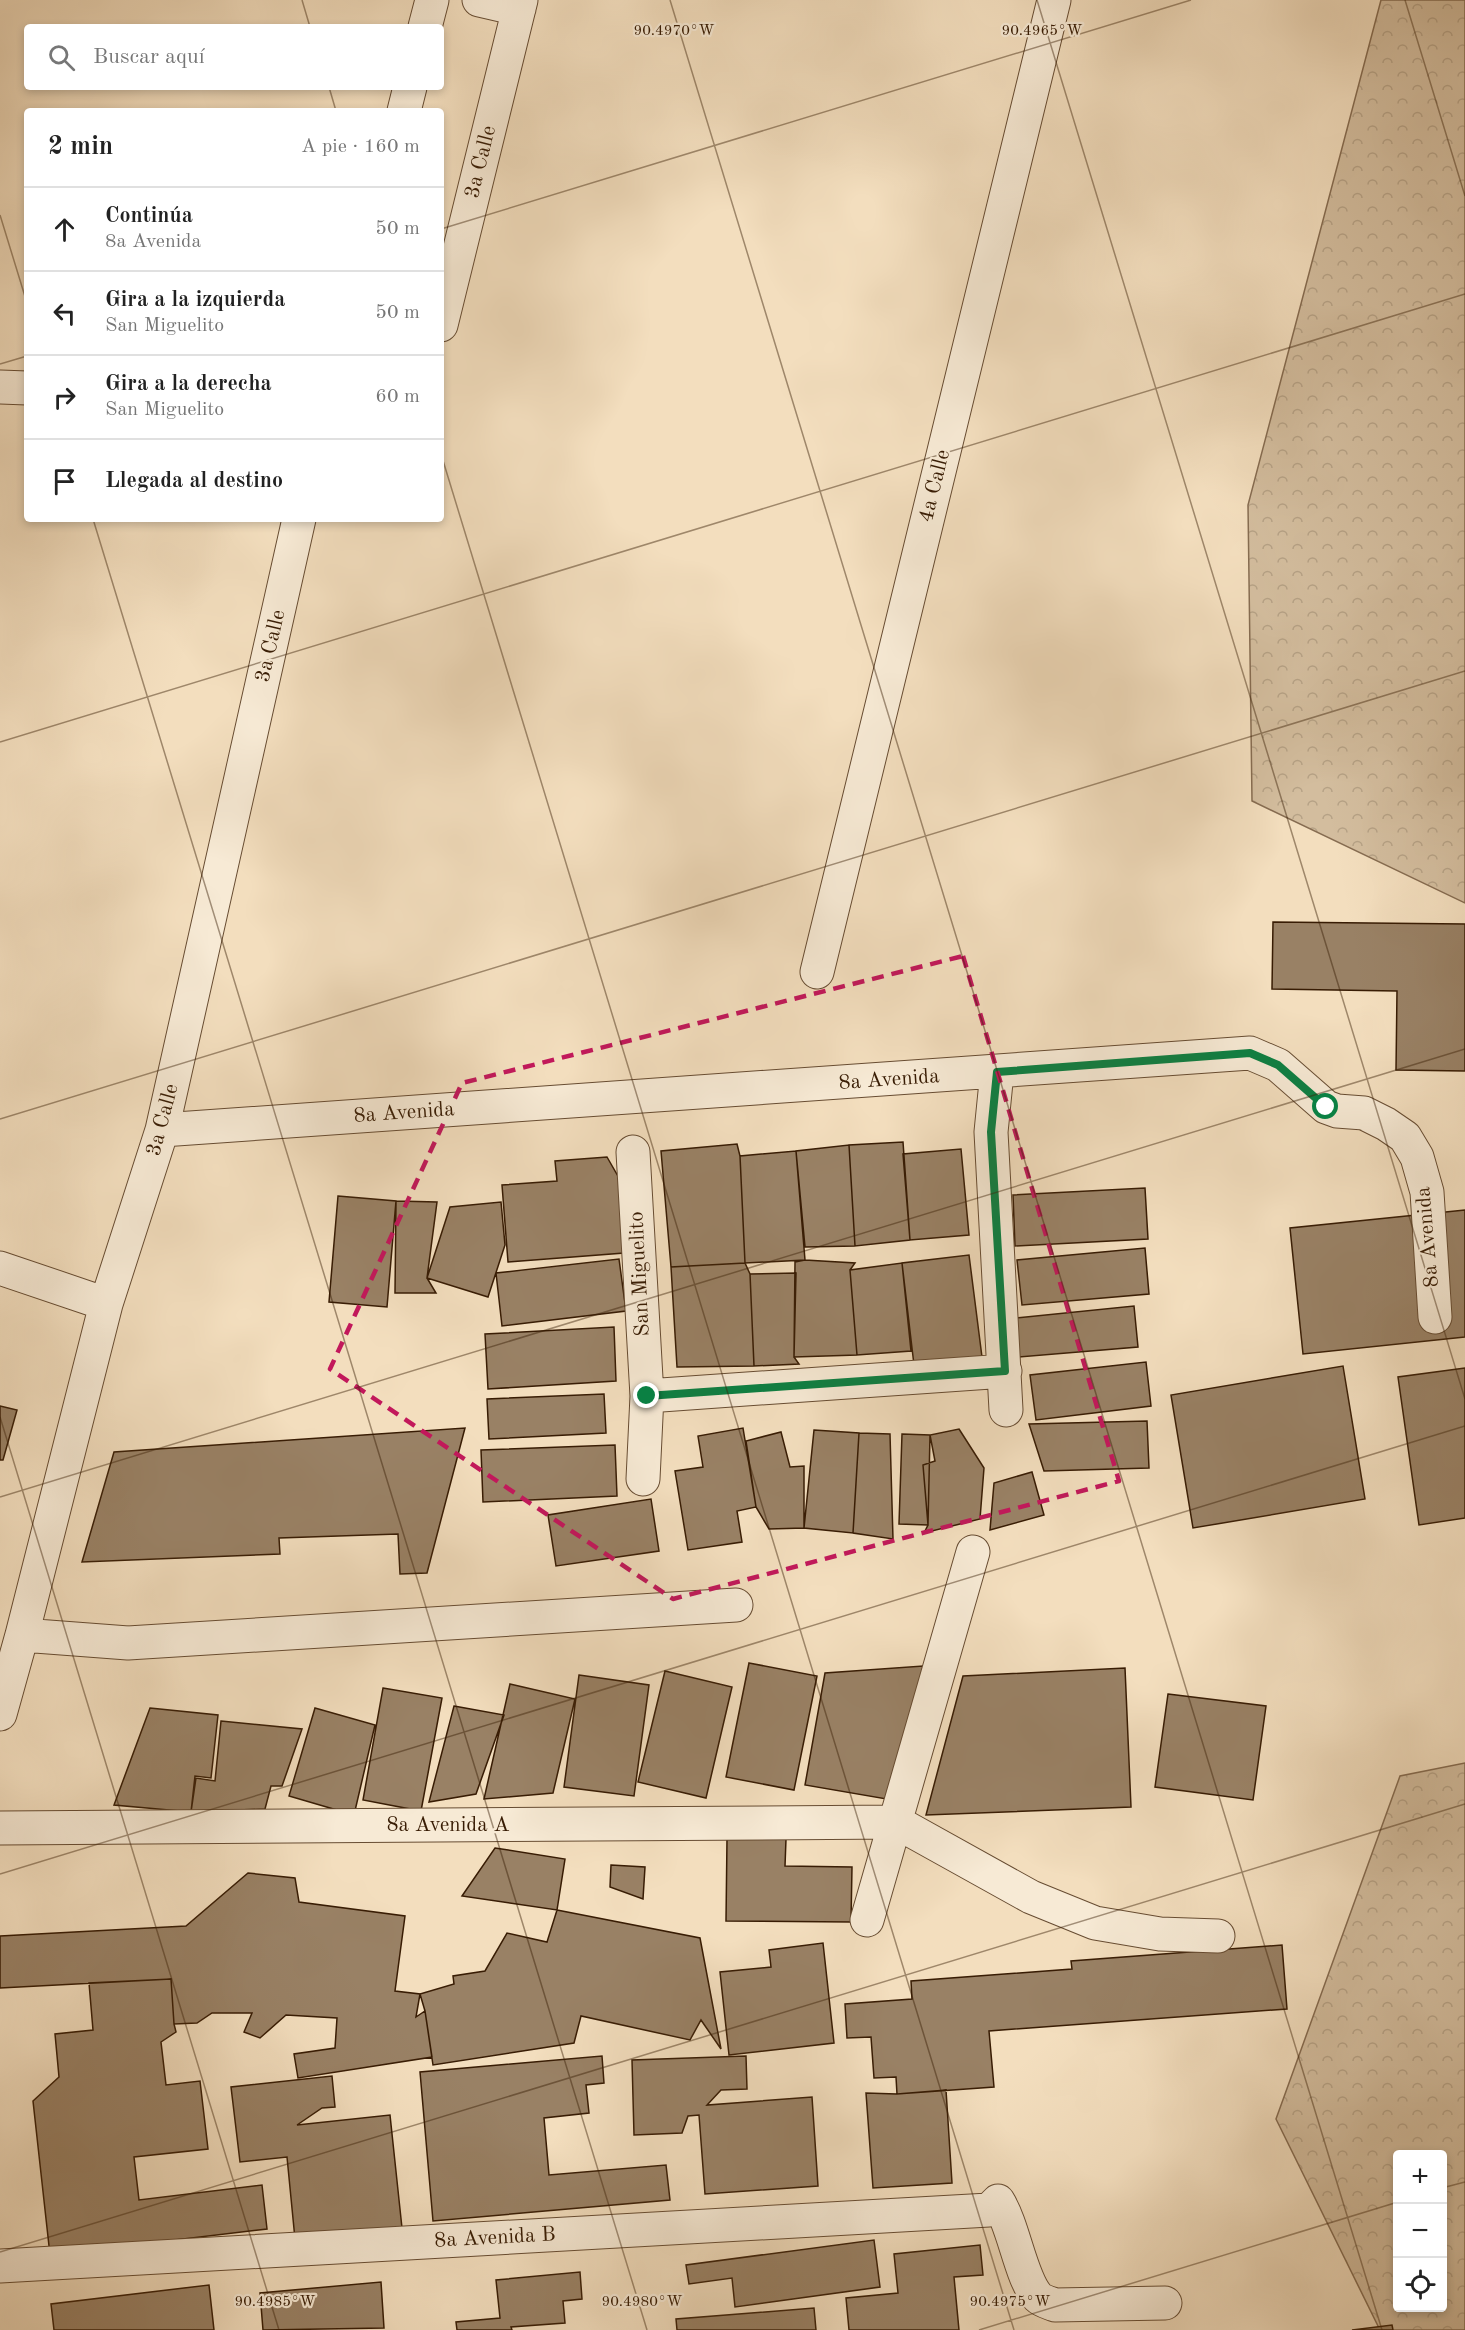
<!DOCTYPE html>
<html lang="es">
<head>
<meta charset="utf-8">
<style>
  body { margin:0; font-family:"Old Standard TT",serif; background:#f6f6f6; color:#222 }
  .controls { position:absolute; right:18px; bottom:18px; display:grid; overflow:hidden; border-radius:6px; box-shadow:0 3px 9px #0003 }
  .controls button { width:54px; height:54px; display:grid; place-items:center; padding:0; border:0; border-bottom:2px solid #e0e0e0; background:#fff; color:#222; font:30px sans-serif }
  .stop { position:absolute; width:18px; height:18px; margin:-14px; border:4px solid #0b8043; border-radius:50%; background:#fff }
  .stop.end { background:#0b8043; border-color:#fff; box-shadow:0 2px 6px #0008 }
  .list { margin:0; padding:0; list-style:none }
  h2 { display:flex; justify-content:space-between; align-items:center; height:78px; margin:0; padding:0 24px; font-size:26px }
  h2 small { font-size:20px; font-weight:400; color:#767676 }
  .list li { display:grid; grid-template-columns:39px 1fr auto; gap:18px; align-items:center; box-sizing:border-box; height:84px; padding:0 24px; border-top:2px solid #e0e0e0 }
  .list b { display:block; font-size:22px; white-space:nowrap }
  .list p { margin:0; font-size:20px; white-space:nowrap; color:#767676 }
  .list em { font-size:20px; font-style:normal; color:#767676 }
  .icon { flex:none; width:33px; height:33px; fill:none; stroke:currentColor; stroke-width:2; stroke-linecap:round; stroke-linejoin:round }
  .map { position:relative; flex:none; width:1465px; height:2330px; overflow:hidden }
  .search { position:absolute; background:#fff; box-shadow:0 3px 9px #0003; left:24px; top:24px; width:420px; height:66px; display:flex; align-items:center; gap:15px; box-sizing:border-box; padding:0 21px; border-radius:6px; color:#767676; font-size:22px }
  .panel { position:absolute; background:#fff; box-shadow:0 3px 9px #0003; left:24px; top:108px; width:420px; height:414px; border-radius:6px }
  .map>svg:first-child { display:block }
</style>
</head>
<body>
<div class="map">
<svg width="1465" height="2330" viewBox="0 0 1465 2330">
  <defs>
    <pattern id="forest-crowns" width="20" height="18" patternUnits="userSpaceOnUse" patternTransform="scale(1.5)"><rect width="20" height="18" fill="#d3bd9e"/><path d="M2 6a3 3 0 1 1 6 0M12 15a3 3 0 1 1 6 0" fill="none" stroke="#b6a286"/></pattern>
  </defs>
  <rect width="100%" height="100%" fill="#f3debe"/>
  <filter id="stains"><feTurbulence type="fractalNoise" baseFrequency=".00333" numOctaves="4"/><feColorMatrix values="0 0 0 0 .2 0 0 0 0 .09 0 0 0 0 .02 0 0 0 .5 -.17"/></filter>
  <radialGradient id="worn" r=".72"><stop offset=".6" stop-color="#630" stop-opacity="0"/><stop offset="1" stop-color="#630" stop-opacity=".3"/></radialGradient>
  <path fill="url(#forest-crowns)" stroke="#866c51" stroke-width="1.5" fill-rule="evenodd" d="M1381,0H1465V903L1252,801L1248,505Z
    M1465,1763V2330H1380L1276,2119L1400,1776ZM1398,2154H1442V2308H1398Z"/>
  <path fill="#998165" stroke="#381c04" stroke-width="1.5" d="M1273,922L1465,924V1071L1396,1070L1397,991L1272,989Z
    M903,1142L910,1240L855,1246L849,1145Z
    M737,1144L740,1156L745,1263L671,1267L661,1151Z
    M849,1145L855,1246L805,1247L796,1151Z
    M961,1149L969,1235L910,1240L903,1154Z
    M796,1151L805,1260L745,1263L740,1156Z
    M607,1157L619,1178L624,1253L508,1262L502,1185L557,1181L555,1161Z
    M1145,1188L1148,1239L1015,1246L1013,1195Z
    M338,1196L396,1201L387,1307L329,1302Z
    M396,1201L437,1202L427,1278L436,1293H395Z
    M501,1202L505,1245L488,1297L427,1278L450,1207Z
    M1465,1210V1337L1303,1354L1290,1228Z
    M1145,1248L1149,1294L1022,1305L1017,1260Z
    M969,1255L982,1357L914,1365L902,1263Z
    M619,1259L626,1311L502,1326L496,1273Z
    M805,1260L855,1263L850,1270L857,1355L794,1357L795,1262Z
    M745,1263L750,1274L754,1366L677,1367L671,1267Z
    M902,1263L911,1351L857,1355L850,1270Z
    M796,1273L794,1357L799,1364L754,1366L750,1274Z
    M1134,1306L1138,1347L1019,1357L1016,1318Z
    M614,1327L616,1381L488,1389L485,1334Z
    M1146,1362L1151,1406L1036,1420L1030,1375Z
    M1343,1366L1365,1499L1193,1528L1171,1395Z
    M1465,1368V1518L1419,1525L1398,1377Z
    M604,1394L606,1433L489,1439L487,1399Z
    M0,1406L17,1410L3,1460H0Z
    M1147,1421L1149,1468L1044,1471L1029,1424Z
    M465,1428L427,1573L400,1574L398,1534L279,1538L280,1554L82,1562L114,1452Z
    M743,1428L756,1507L737,1511L742,1542L688,1550L675,1471L703,1467L698,1436Z
    M959,1429L984,1468L980,1519L924,1533L928,1525L923,1465L935,1461L930,1435Z
    M814,1430L859,1433L853,1533L804,1528Z
    M781,1432L790,1467L804,1466V1528L769,1529L756,1507L746,1441Z
    M859,1433L890,1434L893,1539L853,1533Z
    M902,1434L930,1435L928,1525L899,1524Z
    M615,1445L617,1496L483,1502L481,1450Z
    M1032,1472L1044,1515L990,1530L994,1483Z
    M651,1499L659,1551L556,1566L548,1515Z
    M749,1663L817,1676L794,1790L726,1777Z
    M923,1666L898,1801L805,1785L825,1673Z
    M1125,1668L1131,1807L926,1815L963,1676Z
    M665,1671L732,1687L706,1798L638,1782Z
    M579,1675L649,1685L634,1796L564,1787Z
    M510,1684L575,1699L553,1793L484,1799Z
    M383,1688L442,1698L421,1811L363,1800Z
    M1168,1694L1266,1706L1253,1800L1155,1787Z
    M454,1706L504,1715L476,1794L429,1802Z
    M150,1708L218,1715L211,1778L195,1776L191,1812L114,1805Z
    M315,1708L375,1725L354,1815L289,1796Z
    M221,1721L302,1729L282,1786H271L265,1809L191,1812L196,1778L215,1781Z
    M727,1839H786L785,1866L852,1867L851,1922L726,1921Z
    M495,1848L565,1859L557,1910L462,1896Z
    M611,1865L645,1867L643,1899L610,1887Z
    M248,1873L295,1878L299,1902L405,1916L395,1991L420,1994L416,2017L425,2011L432,2057L298,2078L294,2054L335,2048L337,2018L286,2015L260,2038L244,2032L252,2013H212L197,2023L174,2024L171,1979L0,1988V1936L186,1926Z
    M557,1910L700,1938L721,2049L701,2020L690,2040L581,2016L574,2043L433,2065L425,2011L420,1994L454,1984L453,1976L485,1971L507,1933L547,1942Z
    M823,1943L834,2043L729,2055L720,1972L771,1967L769,1950Z
    M1282,1945L1287,2009L989,2031L994,2087L897,2094L896,2077L874,2078L871,2037L847,2038L845,2004L912,1999L911,1981L1072,1969L1071,1961Z
    M171,1979L174,2024L176,2032L161,2042L166,2085L200,2081L208,2149L134,2157L139,2200L262,2185L267,2229L50,2255L33,2101L59,2077L55,2034L93,2030L89,1983Z
    M602,2056L604,2083L586,2085L589,2113L544,2118L549,2175L666,2165L670,2200L433,2221L420,2072Z
    M746,2056L747,2089L721,2090L707,2105L812,2097L818,2186L705,2194L699,2115L688,2116L682,2133L634,2135L632,2060Z
    M332,2076L335,2107L322,2108L297,2125L390,2115L402,2228L295,2239L287,2157L240,2162L231,2087Z
    M946,2090L952,2183L873,2188L866,2093L897,2094Z
    M874,2240L880,2287L735,2307L732,2278L689,2284L686,2265Z
    M980,2245L983,2275L954,2277L959,2330H849L846,2298L898,2293L894,2254Z
    M580,2272L582,2299L563,2301L565,2323L511,2327L512,2330H457L456,2322L500,2318L496,2280Z
    M381,2282L384,2328L263,2330L260,2293Z
    M209,2285L214,2330H54L51,2304Z
    M814,2308L816,2330H677L676,2319Z
    M1392,2325L1393,2330H1352Z"/>
  <g fill="none" stroke-linecap="round" stroke-linejoin="round">
    <defs>
      <path id="minor" d="M479,0L519,9
        M425,27L432,0
        M404,111L410,87
        M441,325L521,0
        M0,387L27,388
        M817,972L1054,0
        M997,1072L991,1132L1006,1410
        M162,1130L1250,1053L1278,1065L1326,1107L1337,1111L1364,1113L1386,1124L1405,1137L1417,1157L1427,1192L1435,1317
        M633,1152L647,1396L643,1479
        M0,1268L106,1304
        M647,1396L1005,1371
        M22,1635L128,1643L736,1605
        M0,1714L22,1635L106,1304L162,1130L299,519
        M0,1828L896,1822L1031,1897L1095,1923L1160,1934L1218,1936
        M867,1920L973,1552
        M0,2266L989,2210L998,2201C1014,2226 1021,2280 1038,2297C1042,2301 1050,2303 1055,2305L1165,2303"/>
    </defs>
    <use href="#minor" stroke="#674c32" stroke-width="35"/>
    <use href="#minor" stroke="#f7ead5" stroke-width="33"/>
  </g>
  <g fill="none" stroke-linecap="round" stroke-linejoin="round">
    <path stroke="#0b8043" stroke-width="8" d="M647,1396L1005,1371L991,1132L997,1072L1250,1053L1278,1065L1326,1107"/>
  </g>
  <path fill="none" stroke="#c2185b" stroke-width="4.5" stroke-dasharray="12 8" stroke-linejoin="round" d="M963,956L1119,1481L673,1599L330,1369L462,1083Z"/>
  <path fill="none" stroke="#381c04" stroke-width="1.5" stroke-opacity="0.45" d="M302,0L310,27M670,0L1382,2330M1037,0L1465,1399M1405,0L1465,196M329,87L336,111M0,215L27,303M441,229L1191,0M0,364L27,356M441,454L1014,2330M93,519L647,2330M0,742L1465,294M0,1119L1465,671M0,1417L279,2330M0,1497L1465,1049M0,1874L1465,1426M1442,2188L1465,2182M0,2252L1465,1804M979,2330L1398,2202"/>
  <g text-anchor="middle" dominant-baseline="central" stroke-width="4.5" stroke-linejoin="round" paint-order="stroke">
    <g font-size="21" fill="#381c04" stroke="#f7ead5">
      <text transform="translate(481 162) rotate(-76)">3a Calle</text>
      <text transform="translate(935 486) rotate(-76)">4a Calle</text>
      <text transform="translate(271 646) rotate(-77)">3a Calle</text>
      <text transform="translate(889 1080) rotate(-4)">8a Avenida</text>
      <text transform="translate(404 1113) rotate(-4)">8a Avenida</text>
      <text transform="translate(163 1120) rotate(-75)">3a Calle</text>
      <text transform="translate(1428 1237) rotate(-95)">8a Avenida</text>
      <text transform="translate(640 1274) rotate(-93)">San Miguelito</text>
      <text x="448" y="1825">8a Avenida A</text>
      <text transform="translate(495 2238) rotate(-3)">8a Avenida B</text>
    </g>
  </g>
  <g font-size="15" text-anchor="middle" fill="#381c04" stroke="#f7ead5" stroke-width="4.5" stroke-linejoin="round" paint-order="stroke">
    <text x="674" y="35">90.4970°W</text>
    <text x="1042" y="35">90.4965°W</text>
    <text x="275" y="2306">90.4985°W</text>
    <text x="642" y="2306">90.4980°W</text>
    <text x="1010" y="2306">90.4975°W</text>
  </g>
  <rect width="100%" height="100%" filter="url(#stains)"/>
  <rect width="100%" height="100%" fill="url(#worn)"/>
</svg>
<div class="controls">
<button>+</button>
<button>−</button>
<button><svg class="icon" aria-label="locate" viewBox="0 0 24 24"><circle cx="12" cy="12" r="6"/><path d="M12 2v4M12 18v4M2 12h4M18 12h4"/></svg></button>
</div>
<div class="stop" style="left:1326px;top:1107px"></div>
<div class="stop end" style="left:647px;top:1396px"></div>
<div class="search"><svg class="icon" aria-label="search" viewBox="0 0 24 24"><circle cx="10" cy="10" r="6"/><path d="M15 15l6 6"/></svg>Buscar aquí</div>
<section class="panel">
<h2>2 min<small>A pie · 160 m</small></h2>
<ul class="list">
<li><svg class="icon" aria-label="ahead" viewBox="0 0 24 24"><path d="M12 20V5M6 11l6-6 6 6"/></svg><div><b>Continúa</b><p>8a Avenida</p></div><em>50 m</em></li>
<li><svg class="icon" aria-label="left" viewBox="0 0 24 24"><path d="M17 20v-9H6M10 6l-5 5 5 5"/></svg><div><b>Gira a la izquierda</b><p>San Miguelito</p></div><em>50 m</em></li>
<li><svg class="icon" aria-label="right" viewBox="0 0 24 24"><path d="M7 20v-9h11M14 6l5 5-5 5"/></svg><div><b>Gira a la derecha</b><p>San Miguelito</p></div><em>60 m</em></li>
<li><svg class="icon" aria-label="arrive" viewBox="0 0 24 24"><path d="M6 21V4h12l-3 4 3 4H6"/></svg><div><b>Llegada al destino</b></div></li>
</ul>
</section>
</div>
</body>
</html>
